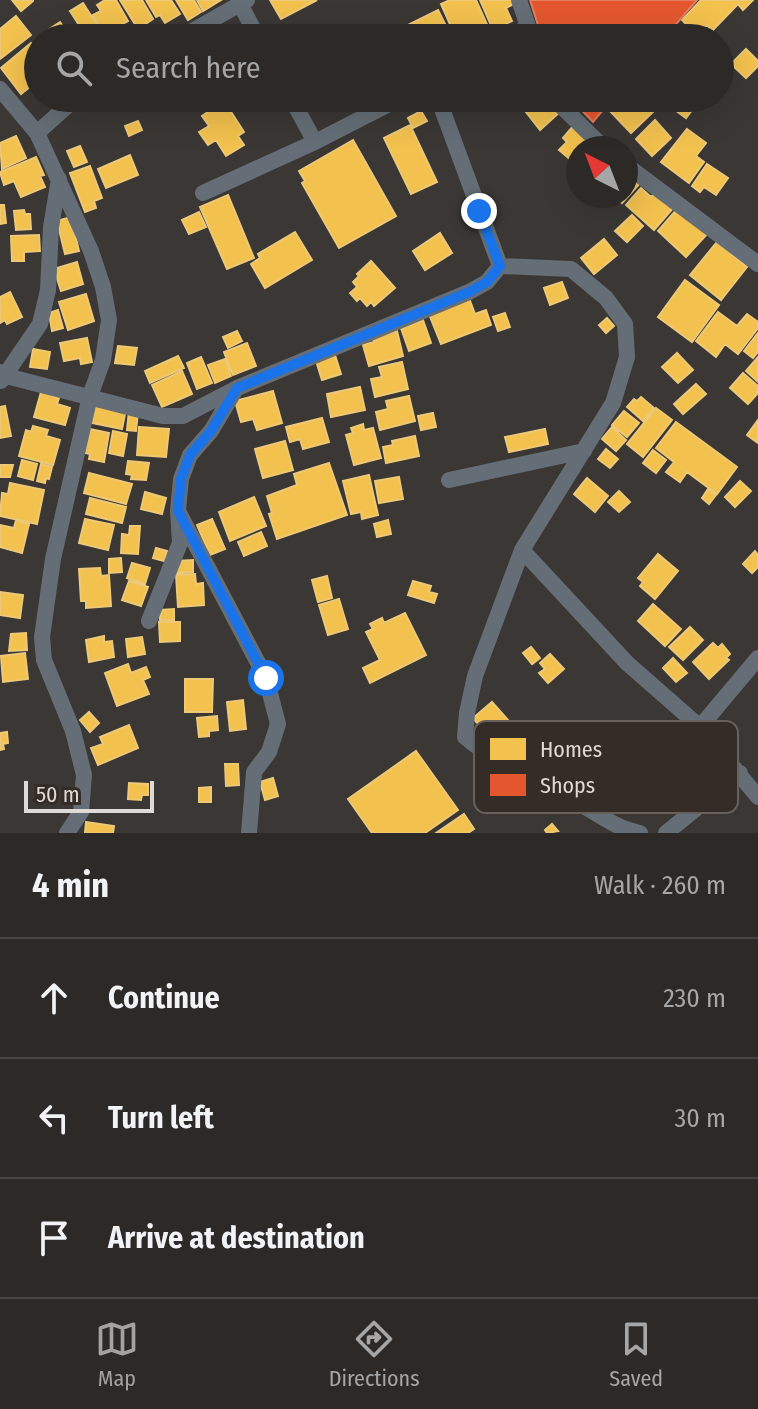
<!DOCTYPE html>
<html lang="en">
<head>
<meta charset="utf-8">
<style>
  body { margin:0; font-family:"Fira Sans Condensed",sans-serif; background:#383533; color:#f1f3f6 }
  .compass { position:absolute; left:566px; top:136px; width:72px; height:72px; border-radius:50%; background:#2c2927; box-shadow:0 8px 32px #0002; rotate:318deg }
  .scale { position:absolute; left:24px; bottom:20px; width:130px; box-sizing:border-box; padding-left:8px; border:4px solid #dfdad6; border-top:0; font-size:22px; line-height:28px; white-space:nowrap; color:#dfdad6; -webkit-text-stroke:6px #342c26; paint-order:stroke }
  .stop { position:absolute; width:24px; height:24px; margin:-18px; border:6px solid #1a73e8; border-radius:50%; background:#fff }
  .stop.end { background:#1a73e8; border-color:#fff; box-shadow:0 2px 8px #0008 }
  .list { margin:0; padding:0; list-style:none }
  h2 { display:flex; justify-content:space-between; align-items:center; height:104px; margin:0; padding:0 32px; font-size:34px }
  h2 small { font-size:26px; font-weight:400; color:#a6a6a7 }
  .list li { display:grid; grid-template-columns:52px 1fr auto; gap:24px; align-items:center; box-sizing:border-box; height:120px; padding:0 32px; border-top:2px solid #484544 }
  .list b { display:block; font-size:30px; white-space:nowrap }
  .list em { font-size:26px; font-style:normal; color:#a6a6a7 }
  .icon { flex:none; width:44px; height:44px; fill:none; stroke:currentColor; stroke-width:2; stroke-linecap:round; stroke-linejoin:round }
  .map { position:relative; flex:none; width:758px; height:833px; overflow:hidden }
  .search { position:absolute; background:#2c2927; box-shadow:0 8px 32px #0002; left:24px; right:24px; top:24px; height:88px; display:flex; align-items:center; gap:20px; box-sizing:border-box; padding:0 28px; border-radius:44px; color:#a6a6a7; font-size:30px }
  .sheet { height:464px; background:#2c2927 }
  nav { display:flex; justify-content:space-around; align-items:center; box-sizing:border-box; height:112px; border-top:2px solid #484544; background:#2c2927; font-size:22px; color:#a6a6a7 }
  nav a { display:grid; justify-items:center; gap:4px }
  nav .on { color:#a5a19d }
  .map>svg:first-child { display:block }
</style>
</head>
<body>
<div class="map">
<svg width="758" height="833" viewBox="0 0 758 833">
  <rect width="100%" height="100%" fill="#3a3734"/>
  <path fill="#f2c14e" stroke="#ecc877" stroke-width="2" d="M12,0H33V1L21,11Z
    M105,0H116L128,21L104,34L93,15L101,11L97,5Z
    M120,0H142L153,19L138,29Z
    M146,0H171L180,14L165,23L160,15L156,17Z
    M176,0H194L201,12L188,20Z
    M197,0H221L203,11Z
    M270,0H317L281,19Z
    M450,0H476L490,31L475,38H456L441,4Z
    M480,0H512L514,4L506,8L512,21L493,30Z
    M701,0H753L743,10L738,4L712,31L707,25L697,35L682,20Z
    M83,3L97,25L84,33L70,11Z
    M438,10L452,38H415L408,25Z
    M16,16L31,35L0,59V29Z
    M60,22L65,29L53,37L48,30Z
    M71,28L78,38H57Z
    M31,43L38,52V63L27,72L36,82L21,94L1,68Z
    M746,49L758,61V66L746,78L731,64Z
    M130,98H153L144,103L141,99L134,104Z
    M515,98H549L560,112L540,130Z
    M620,98H643L655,110L631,133L608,109Z
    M672,98H701L686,118L667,104Z
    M224,101L244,132L238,136L244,145L226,156L216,140L208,145L199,132L209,126L202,116Z
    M421,111L427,121L413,128L408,118Z
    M655,120L671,138L652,156L636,139Z
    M138,121L142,130L129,136L125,126Z
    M410,125L437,182L411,194L384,138Z
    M574,125L601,148H578V166L559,150L567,142L563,138Z
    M687,129L706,143L696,156L704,162L689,183L661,162Z
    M16,136L26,158L2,169L0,143Z
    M353,140L396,216L339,248L302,183L305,181L299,171Z
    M80,146L87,162L74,167L67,151Z
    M130,155L138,175L106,188L98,169Z
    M36,157L44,175L40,176L45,187L21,197L14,181L4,185L0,172Z
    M707,164L728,178L716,195L704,187L700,192L692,186Z
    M90,166L102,198L94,201L96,208L85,212L70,173Z
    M626,169L641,182L622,203L614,196H626Z
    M641,188L651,197L656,192L674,207L654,230L626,205Z
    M228,195L254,258L227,269L200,207Z
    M0,205H4L6,223L0,224Z
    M678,208L707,234L686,257L658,231Z
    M24,210L25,214H30L31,229L16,230L14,211Z
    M199,212L206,227L189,234L182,220Z
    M632,215L643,226L627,242L615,231Z
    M71,217L79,251L65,254L57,221Z
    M295,232L312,260L265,288L251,264L260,258L258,254Z
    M440,233L452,253L425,270L413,251Z
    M39,235L40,251L24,252V261H12L11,236Z
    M604,239L617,255L594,274L581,258Z
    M717,242L747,267L721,300L690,275Z
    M371,261L395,288L374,306L371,302L367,306L360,298L357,301L350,293L357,287L353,282L359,276L357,274Z
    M77,262L83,284L61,291L54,269Z
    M685,280L719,305L692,342L658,317Z
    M562,282L568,298L550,305L544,288Z
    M10,292L22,317L7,324L5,320L0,323V297Z
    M86,294L94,321L68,330L59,302Z
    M469,298L475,314L486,310L491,325L441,344L429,314Z
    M58,310L63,328L52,331L49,313Z
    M718,312L737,326L747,314L758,322V328L738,354L725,344L716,357L696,341Z
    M505,313L510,327L498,331L493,317Z
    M607,318L614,326L606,333L599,325Z
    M423,320L431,343L409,351L401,328Z
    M237,331L242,341L228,348L223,337Z
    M397,331L403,356L369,366L363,345L374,342L373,338Z
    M758,333V352L753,358L744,351Z
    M87,338L92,362L81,364L80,358L64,361L60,343Z
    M247,343L256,366L233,375L224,352Z
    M118,346L137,348L134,365L115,363Z
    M33,349L50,352L47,369L30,367Z
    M677,353L693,370L678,383L662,367Z
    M335,355L341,374L322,380L316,361Z
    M178,356L184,368L150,383L145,371Z
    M201,357L212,383L197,389L187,363Z
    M758,357V382L746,371Z
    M225,359L231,376L215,383L208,365Z
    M402,362L408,389L375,397L371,379L382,377L379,367Z
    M182,371L192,394L162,407L152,385Z
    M743,373L758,386V393L748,404L730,388Z
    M696,384L706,394L683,414L674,404Z
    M360,387L365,410L331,417L327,394Z
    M273,391L282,423L257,430L253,419L241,422L235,401Z
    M41,392L59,398L57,404L70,408L65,425L34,417Z
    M409,396L415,421L380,430L376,412L388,409L386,401Z
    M641,397L654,408L643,421L627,407L634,399L637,401Z
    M96,403L126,409L122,429L92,423Z
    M5,406L11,436L0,438V407Z
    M656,408L672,420L643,457L627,444Z
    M129,411L138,412L136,431L127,430Z
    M624,411L639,423L627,437L612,425Z
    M433,413L436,427L421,430L418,416Z
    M322,418L329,442L303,449L300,439L290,442L286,427Z
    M758,420V443L747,435Z
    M676,422L737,467L717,494L687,472L680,482L666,472L674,462L656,448Z
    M363,424L364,430L373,428L381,458L354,465L346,435L353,433L351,428Z
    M33,426L48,430L46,436L60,440L53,465L19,456L26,430L31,432Z
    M139,427L169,429L166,457L137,455Z
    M612,427L626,440L616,451L602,439Z
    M90,429L109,433L104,462L89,459L90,454L85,453Z
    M545,429L548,444L509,452L505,437Z
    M113,431L127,434L123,456L109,453Z
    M415,436L419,456L386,463L383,447L393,445L392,441Z
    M285,441L293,470L263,478L255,449Z
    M606,449L618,459L610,468L598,459Z
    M653,450L666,460L656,473L643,463Z
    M22,460L37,464L33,480L18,476Z
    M128,461L149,463L146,480L131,479L132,475L126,474Z
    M329,463L347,515L277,539L269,514L272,513L267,496L297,485L294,474Z
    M41,464L52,467L49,479L46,478L45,483L37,481Z
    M0,465H13L10,477H0Z
    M89,473L132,484L126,504L84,493Z
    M369,475L378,515L362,519L361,512L351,514L343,481Z
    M399,477L403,499L379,503L375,481Z
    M587,478L608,496L595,512L574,494Z
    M740,481L751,491L735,507L725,497Z
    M10,483L44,490L37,524L0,516L2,493L8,494Z
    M708,489L716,495L709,504L702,498Z
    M619,491L630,502L619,512L608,502Z
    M145,492L166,498L162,514L141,509Z
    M254,497L266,526L230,541L219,512Z
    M90,498L126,507L122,523L86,514Z
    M85,519L114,525L108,550L79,543Z
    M212,519L225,549L210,555L197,525Z
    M16,520L29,524L22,553L0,547V525L14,528Z
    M388,520L391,534L377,537L374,524Z
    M130,526H140L138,554L121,553L122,534L129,535Z
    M261,532L267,546L244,556L238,542Z
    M156,548L167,551L164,561L153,558Z
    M755,551L758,555V567L752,573L743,564Z
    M658,554L678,571L655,599L640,586L643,582L638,578Z
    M121,558L122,572L109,573V559Z
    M193,560V572L176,573V561Z
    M132,563L150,568L145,584L127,578Z
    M100,568L101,576L109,575L111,606L86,608V601H81L79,569Z
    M195,574L196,584L203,583L204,605L178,607L176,575Z
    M327,576L332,598L318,602L312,580Z
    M129,581L148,587L141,606L122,600Z
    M413,581L431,586L429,592L437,594L434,603L408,595Z
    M0,592L23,595L20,618L0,615Z
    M339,599L348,629L328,635L319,605Z
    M653,604L681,629L665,646L638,621Z
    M174,609V620H160V610Z
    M405,613L426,655L370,683L363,668L380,660L366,632L373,629L370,624L382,618L384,623Z
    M159,622H180V641L160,642Z
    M690,627L703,640L683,660L669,647Z
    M26,633L27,650L9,651L11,634Z
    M104,636V642L112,641L114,657L89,662L86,640Z
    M142,637L145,654L128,657L126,639Z
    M713,643L718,648L722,644L730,654L726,658L729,660L709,679L693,662Z
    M531,647L540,658L532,664L523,653Z
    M25,653L28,679L3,682L1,656Z
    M550,654L564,669L548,683L539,673L545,669L540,663Z
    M673,658L687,673L676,682L663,668Z
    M128,664L131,673L146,667L150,677L143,680L149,694L117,706L105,673Z
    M185,679H213L212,712H185Z
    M243,700L246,729L230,731L227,702Z
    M492,702L516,729L511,733L516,739L502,752L473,718Z
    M89,712L99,723L90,732L80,720Z
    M217,716L218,730L209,731V736L199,737L197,718Z
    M129,725L138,748L98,765L91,748L103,744L100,737Z
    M7,732L8,743L3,744L4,749L0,750V733Z
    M416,751L458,810L425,833H372L348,799Z
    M225,764H238L239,785L226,786Z
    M273,778L278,796L265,800L260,782Z
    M129,783L148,784V795H142L141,800L128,799Z
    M211,787V802H199V788Z
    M464,814L474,829L468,833H436Z
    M86,822L114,826L113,833H85Z
    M552,824L558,831L547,833L545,830Z"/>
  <path fill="#e4572e" stroke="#e27e60" stroke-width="2" d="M530,0H697L664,38H542Z
    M570,98H613L593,122Z"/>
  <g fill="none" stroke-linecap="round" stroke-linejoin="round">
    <path stroke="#656e76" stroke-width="16" d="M238,0L258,38
      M519,0L532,38
      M180,38L247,0
      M507,38L528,27
      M0,89L37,133
      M291,98L315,142
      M438,98L500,266
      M553,98L604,148
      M626,165L758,264
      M203,193L315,142L401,98
      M500,266L571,269L606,298L625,324L627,357L613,403L522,550L475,676L467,713L465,737C498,765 536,779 573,800C596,812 614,828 640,833
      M0,372L6,376L163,416H183L237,388L469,292L487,282L500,266
      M1,381L40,324L48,290L51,227L59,179
      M449,480L584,451
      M178,511L266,678L278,724L269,752L254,772L249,833
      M522,550L627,663L700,727L758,797
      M149,621L180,543L178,511L181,479L190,455L211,431L236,389
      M700,727L758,658
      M67,833L81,812L84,775L73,731L44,660L42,637L53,559L90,396L103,360L109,320L103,287L91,251L37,133L76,98
      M666,833L740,773"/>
  </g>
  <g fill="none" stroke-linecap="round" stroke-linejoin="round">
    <path stroke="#1a73e8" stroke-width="10" d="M266,678L178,511L181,479L190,455L211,431L237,388L469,292L487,282L500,266L479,211"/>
  </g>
  <rect x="474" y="721" width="264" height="92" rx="12" fill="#342c26" stroke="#67605b" stroke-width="2"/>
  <rect x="490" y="738" width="36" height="22" fill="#f2c14e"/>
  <rect x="490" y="774" width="36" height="22" fill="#e4572e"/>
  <g font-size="22" fill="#dfdad6">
    <text x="540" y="757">Homes</text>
    <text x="540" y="793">Shops</text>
  </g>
</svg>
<svg class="compass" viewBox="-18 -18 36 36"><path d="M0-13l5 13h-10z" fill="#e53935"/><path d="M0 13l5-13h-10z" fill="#a6a6a7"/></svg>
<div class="scale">50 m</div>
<div class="stop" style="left:266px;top:678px"></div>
<div class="stop end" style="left:479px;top:211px"></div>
<div class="search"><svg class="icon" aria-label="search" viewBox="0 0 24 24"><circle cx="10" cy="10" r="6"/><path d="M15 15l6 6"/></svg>Search here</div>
</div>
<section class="sheet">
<h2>4 min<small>Walk · 260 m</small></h2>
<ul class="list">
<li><svg class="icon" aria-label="ahead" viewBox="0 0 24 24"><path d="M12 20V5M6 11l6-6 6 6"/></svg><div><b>Continue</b></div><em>230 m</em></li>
<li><svg class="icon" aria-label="left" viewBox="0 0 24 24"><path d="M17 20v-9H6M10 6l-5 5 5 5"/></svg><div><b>Turn left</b></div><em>30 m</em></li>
<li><svg class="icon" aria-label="arrive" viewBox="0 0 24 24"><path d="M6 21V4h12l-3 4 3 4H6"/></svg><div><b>Arrive at destination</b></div></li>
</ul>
</section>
<nav>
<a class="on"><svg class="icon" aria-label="map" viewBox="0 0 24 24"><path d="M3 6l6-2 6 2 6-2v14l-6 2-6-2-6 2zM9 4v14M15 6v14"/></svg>Map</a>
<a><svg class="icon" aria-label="directions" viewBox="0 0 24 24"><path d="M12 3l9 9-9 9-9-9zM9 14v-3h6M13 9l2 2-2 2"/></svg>Directions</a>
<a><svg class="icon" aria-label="saved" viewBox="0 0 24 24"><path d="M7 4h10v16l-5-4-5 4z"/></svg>Saved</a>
</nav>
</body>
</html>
